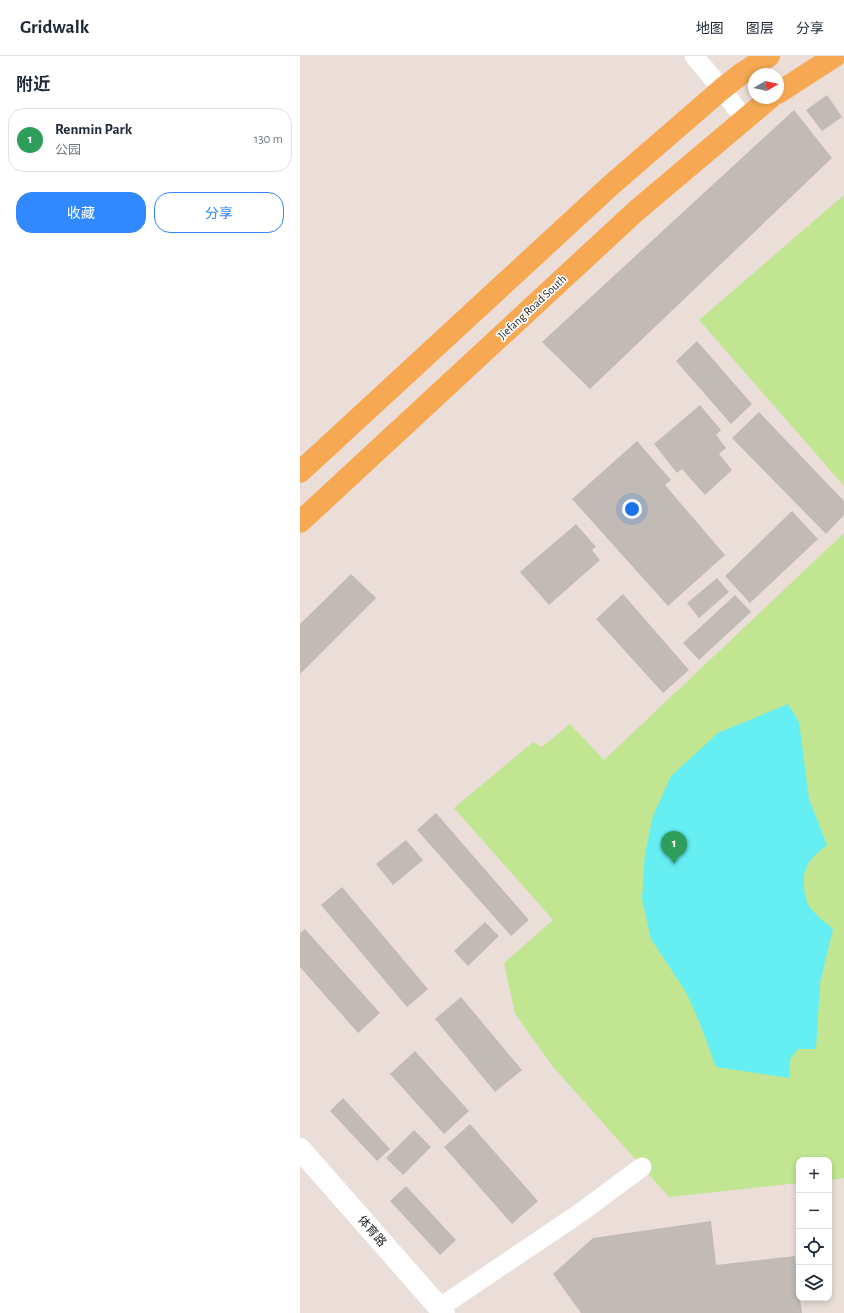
<!DOCTYPE html>
<html lang="zh">
<head>
<meta charset="utf-8">
<style>
  body { margin:0; font-family:"Alegreya Sans","Noto Sans SC",sans-serif; background:#f2f2f3; color:#1f2937 }
  .controls { position:absolute; right:12px; bottom:12px; display:grid; overflow:hidden; border-radius:8px; box-shadow:0 2px 6px #0003 }
  .controls button { width:36px; height:36px; display:grid; place-items:center; padding:0; border:0; border-bottom:1px solid #e0e1e3; background:#fff; color:#1f2937; font:20px sans-serif }
  .compass { position:absolute; left:448px; top:12px; width:36px; height:36px; border-radius:50%; background:#fff; box-shadow:0 2px 6px #0003; rotate:81deg }
  .you { position:absolute; left:332px; top:453px; width:14px; height:14px; margin:-10px; border:3px solid #fff; border-radius:50%; background:#1a73e8; box-shadow:0 0 0 6px #1a73e833 }
  .badge { display:grid; place-items:center; width:26px; height:26px; border-radius:50%; background:#3188ff; color:#fff; font-size:13px; font-weight:700 }
  .pin { position:absolute; translate:-50% -33px; filter:drop-shadow(0 1px 2px #0008) }
  .pin::after { content:''; position:absolute; top:21px; width:14px; height:12px; background:inherit; clip-path:polygon(0 0,100% 0,50% 100%) }
  .list { margin:0; padding:0; list-style:none }
  h2 { display:flex; justify-content:space-between; align-items:center; height:52px; margin:0; padding:0 16px; font-size:17px }
  h2 small { font-size:13px; font-weight:400; color:#747a83 }
  .list li { display:grid; grid-template-columns:26px 1fr auto; gap:12px; align-items:center; box-sizing:border-box; height:64px; margin:0 8px 8px; padding:0 8px; border:1px solid #e0e1e3; border-radius:16px }
  .list b { display:block; font-size:15px; white-space:nowrap }
  .list p { margin:0; font-size:13px; white-space:nowrap; color:#747a83 }
  .list em { font-size:13px; font-style:normal; color:#747a83 }
  .actions { display:flex; gap:8px; padding:12px 16px }
  .actions a { flex:1; padding:9px 0; border:1px solid #3188ff; border-radius:16px; text-align:center; font-size:14px; color:#3188ff }
  .actions .main { background:#3188ff; color:#fff }
  .icon { flex:none; width:22px; height:22px; fill:none; stroke:currentColor; stroke-width:2; stroke-linecap:round; stroke-linejoin:round }
  .map { position:relative; flex:none; width:544px; height:1257px; overflow:hidden }
  header { display:flex; align-items:center; gap:24px; box-sizing:border-box; height:56px; padding:0 20px; background:#fff; border-bottom:1px solid #e0e1e3 }
  header strong { font-size:19px }
  nav { display:flex; gap:22px; margin-inline-start:auto; font-size:14px }
  main { display:flex }
  aside { flex:1; background:#fff }
  .map>svg:first-child { display:block }
</style>
</head>
<body>
<header>
<strong>Gridwalk</strong>
<nav><a>地图</a><a>图层</a><a>分享</a></nav>
</header>
<main>
<aside>
<h2>附近<small></small></h2>
<ul class="list">
<li><span class="badge" style="background:#2e9e5b">1</span><div><b>Renmin Park</b><p>公园</p></div><em>130 m</em></li>
</ul>
<div class="actions"><a class="main">收藏</a><a>分享</a></div>
</aside>
<div class="map">
<svg width="544" height="1257" viewBox="0 0 544 1257">
  <rect width="100%" height="100%" fill="#ebded8"/>
  <path fill="#c1e591" d="M544,139V430L399,264Z
    M544,477V1122L529,1124V1104H499V1127L369,1141L254,1012L215,958L204,907L253,864L154,752L233,686L242,691L270,668L304,704Z"/>
  <path fill="#65eff3" d="M488,648L499,666L509,743L527,789C509,803 500,813 505,837C506,839 506,843 507,846C511,856 525,866 533,873L520,927L516,993H498L490,1003L489,1022L416,1011L399,965L386,936L351,883L342,843L345,798L353,760L371,720L418,677Z"/>
  <path fill="#c2bab4" d="M527,39L542,61L522,75L506,54Z
    M494,54L532,102L290,333L242,286Z
    M397,285L452,348L431,368L376,305Z
    M400,349L421,374L416,379L426,392L419,398L432,414L405,439L382,413L377,417L354,388Z
    M459,356L544,445V459L526,478L432,382Z
    M337,385L371,424L365,429L425,499L368,550L272,443Z
    M492,455L518,483L450,547L425,520Z
    M276,468L296,491L292,494L300,504L249,549L220,516Z
    M51,518L76,542L0,618V568Z
    M417,522L429,536L399,562L387,547Z
    M323,538L389,614L363,637L296,563Z
    M435,539L451,556L399,604L383,587Z
    M136,757L229,864L211,880L117,774Z
    M106,784L123,804L93,829L76,808Z
    M42,831L128,933L107,951L21,849Z
    M185,866L199,880L168,910L154,895Z
    M5,873L80,957L58,977L0,911V877Z
    M161,941L222,1014L195,1036L135,963Z
    M115,995L169,1055L144,1078L90,1018Z
    M43,1042L90,1093L77,1105L30,1055Z
    M170,1068L238,1145L212,1168L144,1091Z
    M114,1074L131,1091L103,1119L86,1102Z
    M106,1130L156,1184L140,1199L90,1145Z
    M411,1165L416,1209L495,1200L499,1242H500L502,1257H281L253,1218L293,1182Z"/>
  <g fill="none" stroke-linecap="round" stroke-linejoin="round">
    <path stroke="#fff" stroke-width="19" d="M394,0L422,33L444,63
      M139,1252L280,1157L342,1111"/>
    <path stroke="#fff" stroke-width="22" d="M0,1093L144,1257"/>
    <path stroke="#f6a952" stroke-width="22" d="M478,37L535,0
      M0,416L310,130L422,33L441,18L469,0
      M0,466L336,155L470,42"/>
  </g>
  <g text-anchor="middle" dominant-baseline="central" stroke-width="3.5" stroke-linejoin="round" paint-order="stroke">
    <g font-size="12" fill="#272727" stroke="#fff">
      <text transform="translate(232 251) rotate(-43)">Jiefang Road South</text>
      <text transform="translate(72 1175) rotate(49)">体育路</text>
    </g>
  </g>
</svg>
<div class="controls">
<button>+</button>
<button>−</button>
<button><svg class="icon" aria-label="locate" viewBox="0 0 24 24"><circle cx="12" cy="12" r="6"/><path d="M12 2v4M12 18v4M2 12h4M18 12h4"/></svg></button>
<button><svg class="icon" aria-label="layers" viewBox="0 0 24 24"><path d="M12 4l9 5-9 5-9-5zM3 14l9 5 9-5"/></svg></button>
</div>
<svg class="compass" viewBox="-18 -18 36 36"><path d="M0-13l5 13h-10z" fill="#e53935"/><path d="M0 13l5-13h-10z" fill="#747a83"/></svg>
<div class="you"></div>
<div class="pin badge" style="left:374px;top:808px;background:#2e9e5b">1</div>
</div>
</main>
</body>
</html>
